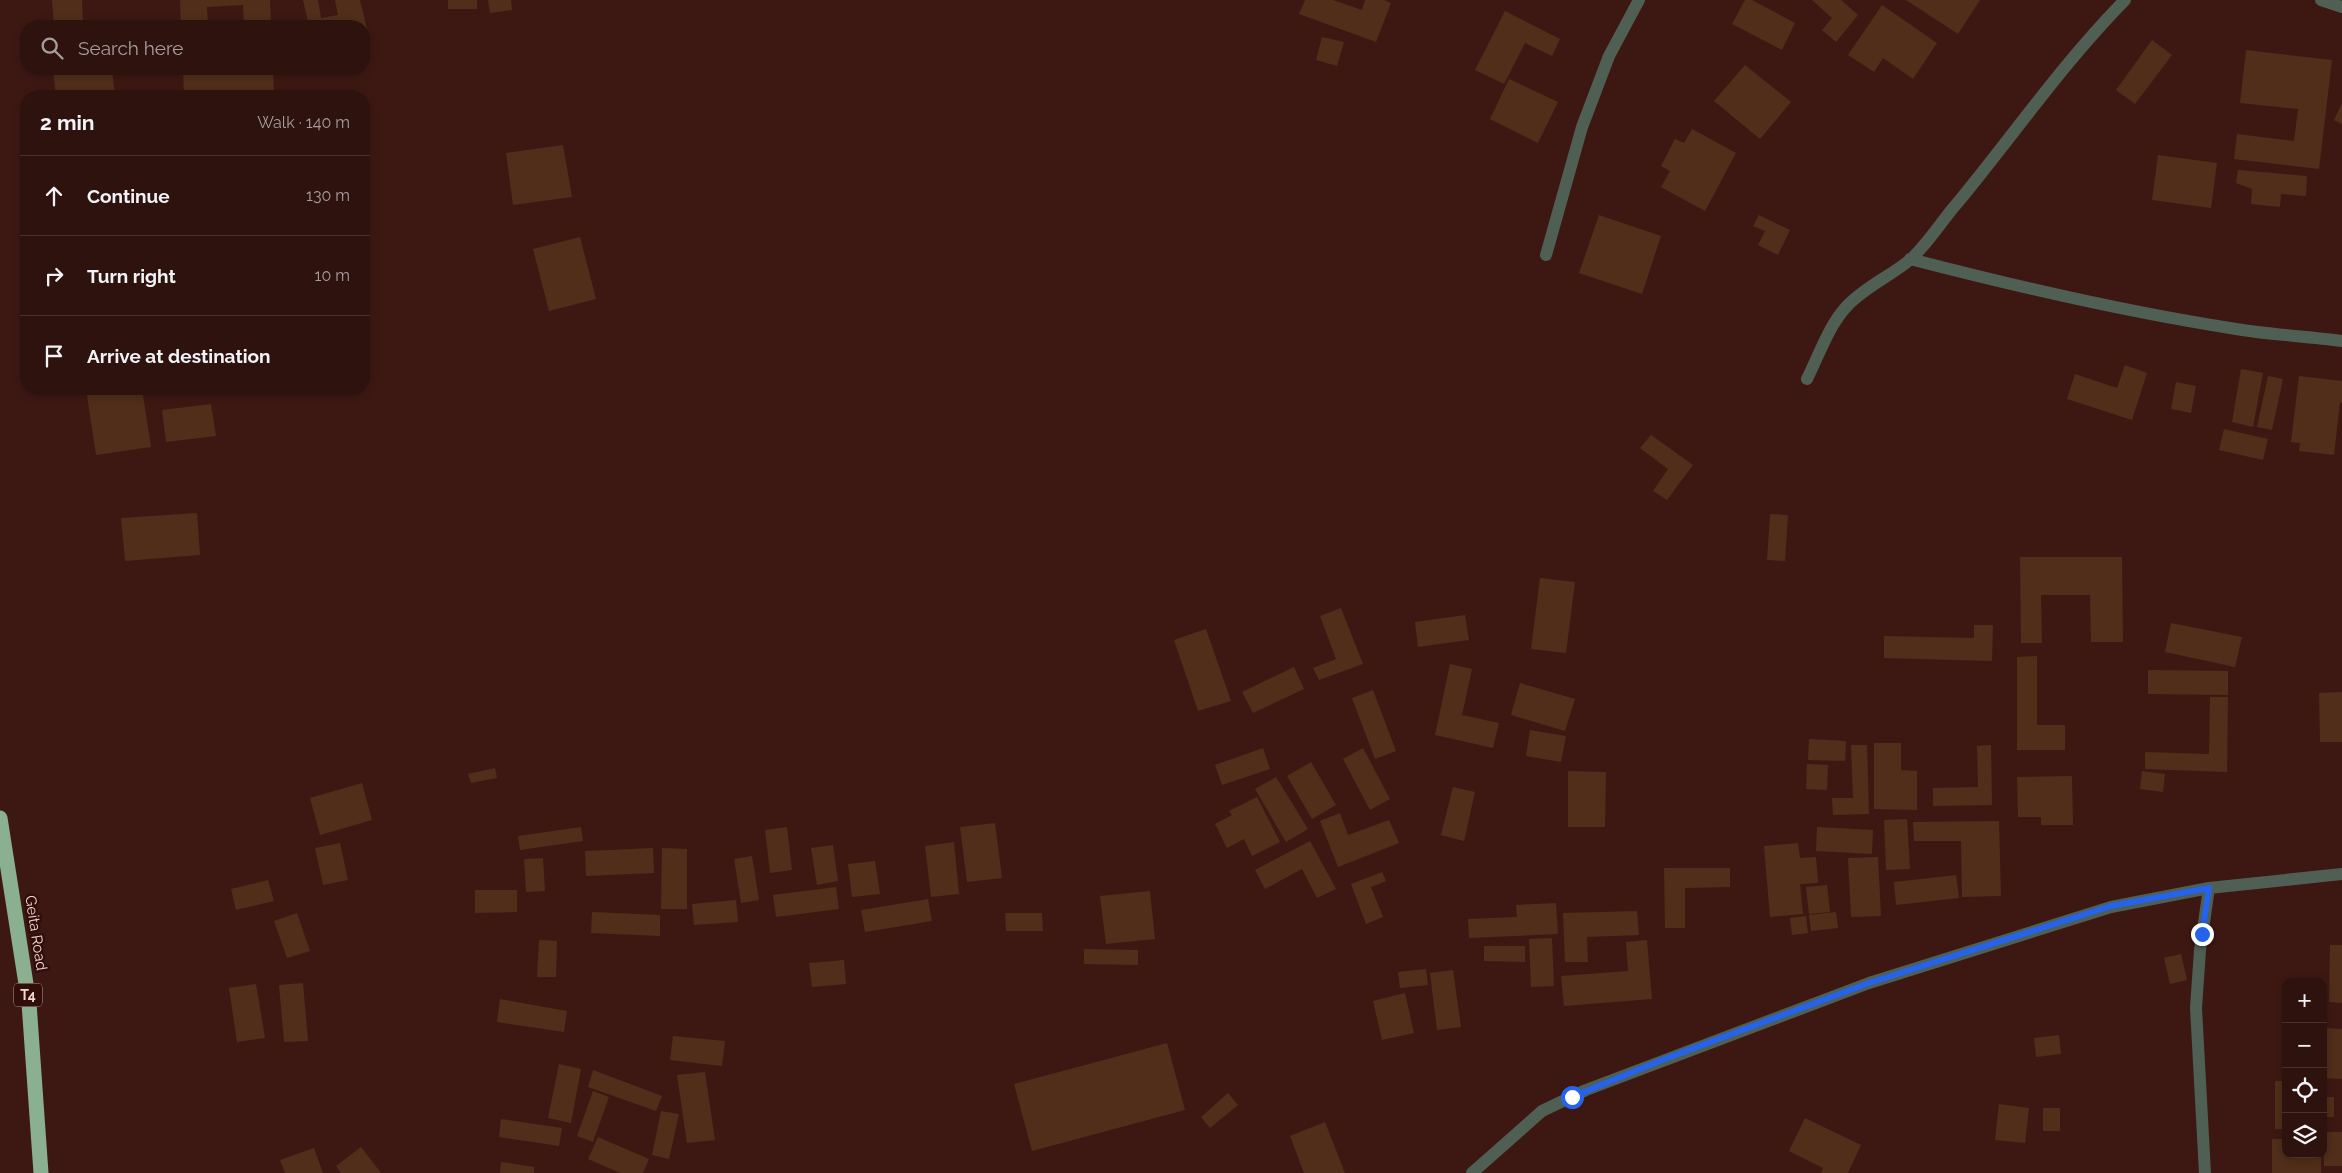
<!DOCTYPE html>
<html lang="en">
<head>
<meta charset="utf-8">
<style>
  body { margin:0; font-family:Raleway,sans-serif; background:#361b17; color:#f1f3f6 }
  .controls { position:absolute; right:15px; bottom:15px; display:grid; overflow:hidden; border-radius:10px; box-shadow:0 2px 8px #0003 }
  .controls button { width:45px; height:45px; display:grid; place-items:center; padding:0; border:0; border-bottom:1px solid #49322e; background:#2e120e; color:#f1f3f6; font:25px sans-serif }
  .stop { position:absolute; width:15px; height:15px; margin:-11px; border:4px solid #2563eb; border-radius:50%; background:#fff }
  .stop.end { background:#2563eb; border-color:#fff; box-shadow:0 1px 5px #0008 }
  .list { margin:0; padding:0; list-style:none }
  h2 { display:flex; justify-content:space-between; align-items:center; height:65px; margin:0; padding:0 20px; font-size:21px }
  h2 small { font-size:16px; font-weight:400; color:#a79e9e }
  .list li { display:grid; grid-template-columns:32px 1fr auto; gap:15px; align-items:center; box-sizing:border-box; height:80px; padding:0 20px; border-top:1px solid #49322e }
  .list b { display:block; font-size:19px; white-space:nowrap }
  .list em { font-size:16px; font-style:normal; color:#a79e9e }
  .icon { flex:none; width:28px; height:28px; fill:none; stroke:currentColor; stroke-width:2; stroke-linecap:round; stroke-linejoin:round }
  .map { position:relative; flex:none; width:2342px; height:1173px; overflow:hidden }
  .search { position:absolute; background:#2e120e; box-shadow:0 2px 8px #0003; left:20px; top:20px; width:350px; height:55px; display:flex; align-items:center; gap:12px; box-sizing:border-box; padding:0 18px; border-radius:20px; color:#a79e9e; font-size:19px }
  .panel { position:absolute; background:#2e120e; box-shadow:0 2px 8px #0003; left:20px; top:90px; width:350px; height:305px; border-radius:20px }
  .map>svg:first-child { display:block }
</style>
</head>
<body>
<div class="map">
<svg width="2342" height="1173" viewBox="0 0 2342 1173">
  <rect width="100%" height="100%" fill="#3d1813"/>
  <path fill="#502e1a" d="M52,0H82L83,26H54Z
    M180,0H270L271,26H244L243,5L207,7L208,26H181Z
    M303,0H318L321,18L338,15L335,0H360L368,33L364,35V26H309Z
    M448,0H477V9H448Z
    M488,0H511L512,10L490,13Z
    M1305,0H1333L1362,10L1365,0H1384L1391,3L1376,42L1299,14Z
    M1745,0H1752L1795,23L1782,50L1732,24Z
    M1812,0H1841L1858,15L1836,42L1822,30L1832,18Z
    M1906,0H1980L1958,34Z
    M1882,5L1937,43L1913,79L1883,58L1874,72L1848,55Z
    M1505,11L1560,39L1552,56L1525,43L1504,84L1475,70Z
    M1322,37L1344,42L1337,66L1316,60Z
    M2152,40L2172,55L2135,104L2116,90Z
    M2246,50L2332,60L2319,169L2234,159L2237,134L2294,141L2298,109L2240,103Z
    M1745,65L1791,102L1760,139L1714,101Z
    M53,69H112L115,96H56Z
    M183,69H273L274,96H184Z
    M1509,79L1558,102L1538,143L1490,119Z
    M2342,103V124L2334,120Z
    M1692,129L1736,153L1705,211L1661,187L1670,171L1661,166L1675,139L1684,143Z
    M563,145L572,197L513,205L506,153Z
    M2158,155L2217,163L2211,208L2152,200Z
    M2238,170L2307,176L2306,196L2281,194L2280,207L2251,204L2252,189L2236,183Z
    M1599,215L1661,236L1642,294L1579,273Z
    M1759,215L1790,230L1778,255L1758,245L1765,231L1753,226Z
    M580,237L596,299L549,311L533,249Z
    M2125,365L2147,373L2132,420L2067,399L2075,374L2117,388Z
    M2241,369L2263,373L2253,427L2232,422Z
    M2268,376L2283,379L2272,430L2257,427Z
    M2299,376L2342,381V403L2340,402L2334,455L2299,451L2300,443L2291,442Z
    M2176,382L2196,386L2191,413L2171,409Z
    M86,389H142L151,447L96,455Z
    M211,404L216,436L166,442L162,410Z
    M2224,429L2268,439L2263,460L2219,450Z
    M1651,435L1693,465L1667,500L1653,491L1668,469L1640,448Z
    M197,513L200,555L125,561L121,518Z
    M1770,514L1788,515L1785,561L1767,560Z
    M2020,557H2122L2123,642H2091L2090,595H2041L2042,643H2021Z
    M1540,578L1575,582L1566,653L1531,649Z
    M1341,608L1363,664L1319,680L1313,668L1336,659L1320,616Z
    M1465,615L1469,640L1418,647L1415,622Z
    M2171,623L2242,637L2235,667L2165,652Z
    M1974,625H1993L1992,661L1884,658V636L1974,638Z
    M1206,629L1231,701L1198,711L1174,640Z
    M2037,656V725H2065V750H2017V657Z
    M1450,664L1472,669L1462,715L1499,723L1493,748L1435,735Z
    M1294,667L1304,689L1253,713L1242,692Z
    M2148,670L2228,671V695L2148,694Z
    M1520,683L1575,699L1565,731L1511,715Z
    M1373,690L1396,751L1375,759L1352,698Z
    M2342,692V742H2320L2319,693Z
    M2210,697H2228L2227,772L2145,769V752L2209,754Z
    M1530,730L1566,736L1561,762L1526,756Z
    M1809,739L1846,741L1845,761L1808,760Z
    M1874,743H1901V770L1917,771V810L1874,809Z
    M1851,745H1867L1869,814L1833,815L1832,798H1853Z
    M1991,745L1992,805L1933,806V788L1978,787L1977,746Z
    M1263,748L1270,769L1222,785L1215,765Z
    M1363,748L1390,799L1370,810L1343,759Z
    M1311,762L1336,805L1312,819L1287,776Z
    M1807,764L1828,765L1827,790L1806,789Z
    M495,768L497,778L471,783L468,774Z
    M1568,771L1606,772L1605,827H1568Z
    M2142,771L2165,774L2163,792L2140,789Z
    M2072,776L2073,825H2041V817H2018L2017,777Z
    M1276,777L1308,829L1286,842L1255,789Z
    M362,783L372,820L320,835L310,798Z
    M1453,787L1475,792L1464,841L1441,835Z
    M1257,797L1280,842L1252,856L1244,839L1227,848L1215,824L1232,815L1229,811Z
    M1340,813L1348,835L1389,820L1399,843L1338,867L1320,821Z
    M1907,819L1910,869L1886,870L1884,820Z
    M1999,821L2001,896L1962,897L1961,841H1914L1913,822Z
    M995,823L1002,878L967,882L960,827Z
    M581,827L583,841L520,850L518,836Z
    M787,827L792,870L770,873L765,830Z
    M1817,827L1873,830L1872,854L1816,851Z
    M1310,841L1336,889L1317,898L1302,869L1265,889L1255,870Z
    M954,842L959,894L931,897L925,846Z
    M340,843L348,880L323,885L315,848Z
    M1798,843L1800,858L1816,857L1818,883L1800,884L1803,914L1770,917L1764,846Z
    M833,845L838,881L817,885L811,848Z
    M653,848L654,873L586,876L585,851Z
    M662,848L687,849V909H661Z
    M752,856L759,900L741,903L734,859Z
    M1878,857L1881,916L1851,917L1848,858Z
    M543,858L545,891L526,892L524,859Z
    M875,861L880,894L852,897L848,864Z
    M1664,868H1730V887L1685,888V928H1665Z
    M1382,872L1386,881L1371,887L1383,917L1366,924L1351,884Z
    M1956,875L1959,898L1896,905L1894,882Z
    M268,880L274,901L236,910L231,889Z
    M1827,885L1830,912L1809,914L1806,887Z
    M836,887L839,909L776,917L773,895Z
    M475,890H517V912L475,913Z
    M1150,891L1155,939L1106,944L1100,896Z
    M928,899L932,921L865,932L861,910Z
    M736,900L738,922L694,925L692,904Z
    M1556,903L1558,934L1469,938L1468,919L1517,917L1516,905Z
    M1637,911L1639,935L1587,937L1588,962H1565L1563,913Z
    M592,912L660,915V936L591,933Z
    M1836,912L1838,928L1811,931L1809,915Z
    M297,913L310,951L287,958L274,921Z
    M1005,913H1042L1043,931H1006Z
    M1806,916L1808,933L1792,935L1790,918Z
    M1552,938L1554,986L1531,987L1529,939Z
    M539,940L557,941L556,977H537Z
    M1647,940L1652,999L1564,1006L1561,976L1628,971L1626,942Z
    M2330,945H2342V1003L2329,1002Z
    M1484,946H1525V962L1484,961Z
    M1084,949L1138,950V965L1084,964Z
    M2181,954L2187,980L2170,984L2164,958Z
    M844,960L846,984L812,987L809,963Z
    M1426,969L1428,985L1400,988L1398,972Z
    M1453,970L1461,1027L1437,1030L1430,973Z
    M303,983L308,1041L284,1042L279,985Z
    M256,984L265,1038L237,1042L229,988Z
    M1405,993L1414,1033L1382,1040L1373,1001Z
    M500,999L567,1011L564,1032L497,1022Z
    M2323,1028L2342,1029V1079L2323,1078Z
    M2059,1035L2061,1054L2036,1057L2034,1038Z
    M673,1036L725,1041L722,1066L670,1060Z
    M1167,1043L1185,1110L1032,1151L1014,1084Z
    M559,1064L581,1069L571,1123L548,1118Z
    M593,1070L662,1096L656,1111L588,1087Z
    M705,1072L715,1140L687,1143L677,1075Z
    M2275,1081H2286V1129H2275Z
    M593,1091L609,1097L593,1142L577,1136Z
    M1228,1093L1238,1105L1210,1128L1201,1117Z
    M2323,1097H2334V1117H2323Z
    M1999,1104L2029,1108L2025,1143L1995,1140Z
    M2043,1108H2060V1131H2043Z
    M661,1111L679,1114L669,1159L652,1155Z
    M1805,1118L1861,1145L1848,1173H1821L1823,1168L1789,1151Z
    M501,1119L562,1128L559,1146L499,1137Z
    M1325,1122L1345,1173H1304L1290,1136Z
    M2323,1132H2342V1166H2324Z
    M598,1137L649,1159L643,1173H620L588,1159Z
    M2272,1139H2286V1154H2321V1173H2272Z
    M361,1147L381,1173H341L336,1166Z
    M314,1148L323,1173H285L280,1160Z
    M501,1162L534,1167V1173H500Z"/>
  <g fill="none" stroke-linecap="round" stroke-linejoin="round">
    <path stroke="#505f53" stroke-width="12" d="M2321,0L2342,7
      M1546,255L1582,127L1609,56L1639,0
      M1910,259C2018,287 2126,312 2236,329C2271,335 2307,336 2342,341
      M1807,379C1819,355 1829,325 1847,306C1866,286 1891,276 1911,259C1929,242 1943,219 1959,201C2015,133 2063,63 2125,0
      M1472,1173L1542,1111L1586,1090L1869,983L2111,907L2209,888L2342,874
      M2205,1173L2196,1008L2200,950L2209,888"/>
    <path stroke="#8aaf91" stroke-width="15" d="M0,818L29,1003L41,1173"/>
  </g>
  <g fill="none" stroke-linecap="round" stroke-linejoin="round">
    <path stroke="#2563eb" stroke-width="6" d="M1572,1097L1662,1060L1869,983L2111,906L2209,888L2202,934"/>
  </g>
  <g text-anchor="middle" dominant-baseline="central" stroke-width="5" stroke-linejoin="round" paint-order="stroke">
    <rect fill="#320e0a" stroke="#b89b96" stroke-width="1" x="14" y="983.5" width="28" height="23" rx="4"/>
    <g font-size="14" font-weight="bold" fill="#f1d7d2">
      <text x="28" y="995">T4</text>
    </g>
    <g font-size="15" fill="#f1d7d2" stroke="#320e0a">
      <text transform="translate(36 933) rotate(81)">Geita Road</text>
    </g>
  </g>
</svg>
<div class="controls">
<button>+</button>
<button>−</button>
<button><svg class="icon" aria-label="locate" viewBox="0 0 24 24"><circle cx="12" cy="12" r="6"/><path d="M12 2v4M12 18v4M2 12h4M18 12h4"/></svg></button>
<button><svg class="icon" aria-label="layers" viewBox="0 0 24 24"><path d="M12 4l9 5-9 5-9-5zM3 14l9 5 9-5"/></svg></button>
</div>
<div class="stop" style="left:1572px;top:1097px"></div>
<div class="stop end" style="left:2202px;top:934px"></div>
<div class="search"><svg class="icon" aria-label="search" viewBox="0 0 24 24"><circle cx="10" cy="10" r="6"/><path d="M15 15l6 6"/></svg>Search here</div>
<section class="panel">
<h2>2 min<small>Walk · 140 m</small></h2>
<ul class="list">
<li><svg class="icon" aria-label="ahead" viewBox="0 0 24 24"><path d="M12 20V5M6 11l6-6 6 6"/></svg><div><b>Continue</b></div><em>130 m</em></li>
<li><svg class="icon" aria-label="right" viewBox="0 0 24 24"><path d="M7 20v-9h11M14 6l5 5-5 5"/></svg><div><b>Turn right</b></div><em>10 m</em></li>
<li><svg class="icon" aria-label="arrive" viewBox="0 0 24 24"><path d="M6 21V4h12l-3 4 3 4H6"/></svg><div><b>Arrive at destination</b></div></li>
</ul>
</section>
</div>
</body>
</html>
